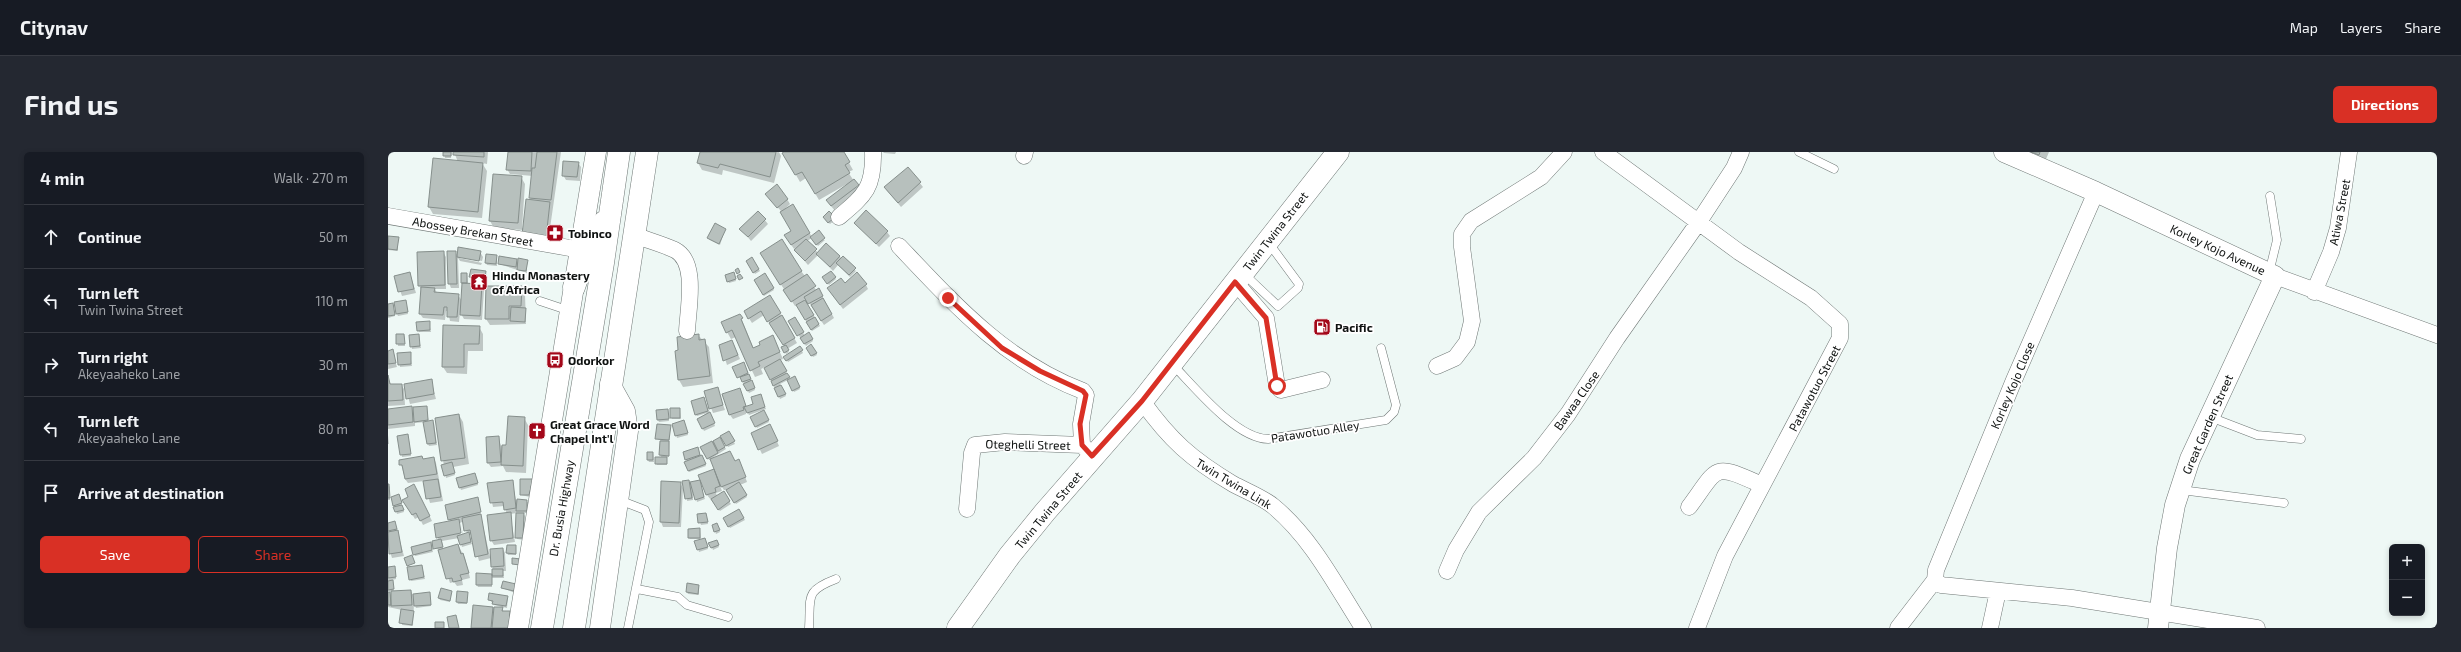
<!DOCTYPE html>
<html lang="en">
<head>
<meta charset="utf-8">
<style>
  body { margin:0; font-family:"Exo 2",sans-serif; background:#242831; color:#f1f3f6 }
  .controls { position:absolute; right:12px; bottom:12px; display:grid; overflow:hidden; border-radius:6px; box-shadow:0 2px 6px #0003 }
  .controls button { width:36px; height:36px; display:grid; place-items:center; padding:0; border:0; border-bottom:1px solid #363941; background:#171b24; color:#f1f3f6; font:20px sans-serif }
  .stop { position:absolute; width:12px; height:12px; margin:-9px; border:3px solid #d93025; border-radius:50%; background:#fff }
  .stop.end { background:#d93025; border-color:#fff; box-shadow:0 1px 4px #0008 }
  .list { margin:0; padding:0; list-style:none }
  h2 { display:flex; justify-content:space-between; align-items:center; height:52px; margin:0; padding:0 16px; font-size:17px }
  h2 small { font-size:13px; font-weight:400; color:#9ea1a6 }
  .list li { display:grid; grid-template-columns:26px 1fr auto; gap:12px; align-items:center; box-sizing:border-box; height:64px; padding:0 16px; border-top:1px solid #363941 }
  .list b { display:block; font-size:15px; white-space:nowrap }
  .list p { margin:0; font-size:13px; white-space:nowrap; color:#9ea1a6 }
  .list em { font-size:13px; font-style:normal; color:#9ea1a6 }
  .actions { display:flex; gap:8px; padding:12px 16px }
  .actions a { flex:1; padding:9px 0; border:1px solid #d93025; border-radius:6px; text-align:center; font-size:14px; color:#d93025 }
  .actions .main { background:#d93025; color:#fff }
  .icon { flex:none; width:22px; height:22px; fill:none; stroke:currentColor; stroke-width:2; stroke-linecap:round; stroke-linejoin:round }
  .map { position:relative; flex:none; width:2049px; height:476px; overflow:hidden; border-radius:6px }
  header { display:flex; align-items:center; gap:24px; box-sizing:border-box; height:56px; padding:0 20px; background:#171b24; border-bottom:1px solid #363941 }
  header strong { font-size:19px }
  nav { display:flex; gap:22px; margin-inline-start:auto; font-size:14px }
  .intro { display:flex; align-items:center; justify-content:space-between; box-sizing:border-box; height:96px; padding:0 24px }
  h1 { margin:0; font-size:28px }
  .button { padding:10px 18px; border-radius:6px; background:#d93025; color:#fff; font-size:14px; font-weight:700 }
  main { display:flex; gap:24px; padding:0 24px }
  aside { flex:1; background:#171b24; border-radius:6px; box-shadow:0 2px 6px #0003 }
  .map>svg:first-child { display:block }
</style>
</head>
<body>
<header>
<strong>Citynav</strong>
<nav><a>Map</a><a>Layers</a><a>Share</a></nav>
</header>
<div class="intro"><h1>Find us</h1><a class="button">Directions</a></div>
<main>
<aside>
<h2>4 min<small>Walk · 270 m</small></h2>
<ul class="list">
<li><svg class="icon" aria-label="ahead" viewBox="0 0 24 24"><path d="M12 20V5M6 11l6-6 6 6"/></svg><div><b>Continue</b></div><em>50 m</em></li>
<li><svg class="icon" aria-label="left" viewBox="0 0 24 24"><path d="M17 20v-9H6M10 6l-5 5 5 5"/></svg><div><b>Turn left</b><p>Twin Twina Street</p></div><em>110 m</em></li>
<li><svg class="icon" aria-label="right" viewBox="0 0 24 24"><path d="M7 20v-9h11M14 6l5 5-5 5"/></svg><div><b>Turn right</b><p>Akeyaaheko Lane</p></div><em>30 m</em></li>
<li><svg class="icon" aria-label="left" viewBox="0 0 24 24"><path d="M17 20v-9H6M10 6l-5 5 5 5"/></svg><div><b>Turn left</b><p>Akeyaaheko Lane</p></div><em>80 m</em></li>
<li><svg class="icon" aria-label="arrive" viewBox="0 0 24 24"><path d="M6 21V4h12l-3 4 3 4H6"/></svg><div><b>Arrive at destination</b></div></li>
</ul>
<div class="actions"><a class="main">Save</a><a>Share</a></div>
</aside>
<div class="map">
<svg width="2049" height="476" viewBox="0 0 2049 476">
  <rect width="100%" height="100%" fill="#eef8f5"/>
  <path fill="#0003" fill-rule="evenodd" d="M56,0H64L63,6H57Z
    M66,0H100L99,12L94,11L99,19L94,66L45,62L41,55L70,10Z
    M121,0H173L160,90L136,78L106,76L102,69L106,23L133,25L137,32L134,76L136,77L144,49L142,46L145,24L122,22L119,17Z
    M313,0H391L393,4L386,31L335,18L334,23L314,18L310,11Z
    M398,0H455L465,18L460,20L472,38L447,57L449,61L442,53L459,32L431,48L418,26L412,30L396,2Z
    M495,0H508L507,2L496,1Z
    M1628,0H1661L1656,12Z
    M190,11L193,15L192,29L178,28L175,23Z
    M520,16L535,35L513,55L497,36Z
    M381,46L399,47L402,52L394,60L404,53L424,85L437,88L430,94L424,86L419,89L430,101L451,104L468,119L462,125L450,113L445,119L430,103L420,113L408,99L411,94L406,97L400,88L404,79L393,59Z
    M370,60L380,72L363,89L353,77Z
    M437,67L447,68L442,72Z
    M467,71L499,80L502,84L491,95Z
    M337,77L332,93L322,88L320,86Z
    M0,85L10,86V99L0,98Z
    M55,100L58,105V137H47L49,141L70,143L74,149V131L79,122L80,132L93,133L96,138L94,168L76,167L72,160L71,170L62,169L60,159H58L57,168L35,166L32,162L33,138L31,133Z
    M67,100L70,104L92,100L95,105L94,109L71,104V106L94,111L93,113L72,109L70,106L71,136H63L61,131Z
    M109,104V114L99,113L98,111Z
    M364,107L372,119L367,122L360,109Z
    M128,108L131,112L139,108V121L111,112Z
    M377,108L413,119L429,139L431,138L446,166L436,173L418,146L416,148L432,174L424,179L409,153L407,154Z
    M97,120V129L82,125Z
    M443,120L448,127L441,133L435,125Z
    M22,121L28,141L14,144L7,124Z
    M346,123L348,129L341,131L340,129Z
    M376,123L386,138L376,144L367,128Z
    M456,132L478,133L480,137L455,157L443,141Z
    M133,135L137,142L138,172L102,173L98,167Z
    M382,144L409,191L399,197L401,200L398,202L394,196L396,194L376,163L364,171L357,160Z
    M17,149L20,162L10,164L9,162Z
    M0,153L5,154L7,164L0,166Z
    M352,163L366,197L385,185L395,207L392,208L402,228L406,226L412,237L406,240L400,228L392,232L398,244L392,247L377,215L373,217L375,222L367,225L348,185L343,187L339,180Z
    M406,166L417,184L421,181L425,189L418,194L401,169Z
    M41,170L43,180H31L30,178Z
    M91,175L95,182V199H80L79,222L59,221L55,215Z
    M9,183H16L17,194H10Z
    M30,183L33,196L24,197L22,184Z
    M310,183L321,195L325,231L295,235L291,228Z
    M346,193L352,207L339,213L333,194Z
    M423,193L429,203L425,205L419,196Z
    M412,195L415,201L400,210L397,205Z
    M4,199L9,215L0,217V200Z
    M22,201L24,214L12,215L10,202Z
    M357,213L367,238L361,241L353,226L349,225Z
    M0,224L3,233H13L16,237L17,253L0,254Z
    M43,228L48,247L22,252L17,233Z
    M329,236L337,258L325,261L317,240Z
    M351,237L359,256L366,253L373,245L378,257L361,263L358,258V262L345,267L342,263Z
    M317,248L327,274L316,279L310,267L319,261L309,264L308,263Z
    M23,255L26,261L38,255L41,270L46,271L49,293L41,294L40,292L37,270L27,271V274L0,277V258Z
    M292,257L293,267H284L283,265Z
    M279,258L281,269L271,270L270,268Z
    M376,260L381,270L369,276L363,266Z
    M71,263L75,270L81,312L65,315L67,323L58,326L48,266Z
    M136,266L140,273L138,321L118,320L115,314L103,315L100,311L110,285L113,294H119Z
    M296,269L300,283L289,286L285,272Z
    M282,274L281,305H277L279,313H269L268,311L274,306L272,303L273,289L268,286Z
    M384,278L391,294L374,302L364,281Z
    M341,281L347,292L340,295L334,285Z
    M0,283L1,292H0Z
    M20,283L23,304L14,305L10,284Z
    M331,286L338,297L321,308L314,295Z
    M310,298L318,314L301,320L298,307Z
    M265,301L266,310H261L260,308Z
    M34,305L35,308L46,306L48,311L55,349L42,351L36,329L20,331L17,327L12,308Z
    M347,310L353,313L359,330L352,333L359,345L348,352L339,338H336L331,331L334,339L328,341L329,344L335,340L343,352L332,359L319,343L312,323Z
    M87,322L90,333L73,338L69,327Z
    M133,328H144L145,338H142V345L133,343Z
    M124,329L128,348L140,350V361H135L137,364L136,388L129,387L128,385L129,361L122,362L127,390L106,393L103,388L119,362L116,354L105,355L100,331Z
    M301,329L302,331L311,329L317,347L309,350L305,336V348L299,349Z
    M274,330L292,331L295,336L293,375H275L273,370Z
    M0,333L2,335V348H0Z
    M29,338L44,369L35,373L31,365L27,367L18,352Z
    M12,346L16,360L9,362L6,353Z
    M89,346L102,405L115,397L117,401L118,419H115L116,426H104V435H90L89,433L105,423V418L103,406L91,409L84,382L81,383L84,392L74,395L71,386L54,389L55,397L70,393L77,406L82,426L74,428L75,433L69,434L66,430L62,431L51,398L46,396L51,388L49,385L62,370L61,367ZM76,369L79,382L75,383L73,372L75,386H73L70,372Z
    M351,358L357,368L342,376L336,367Z
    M318,362L320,372L313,373L310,363Z
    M7,370L16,404L4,406L0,393V372Z
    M325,374L330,375L332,380L328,382Z
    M312,377L313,387H302L301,386Z
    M318,389L320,397L311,400L308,390Z
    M322,391H329L331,395L325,398Z
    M43,393L45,400L27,404L26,402Z
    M128,394V403H120L119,401Z
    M34,414L37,427L23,429L22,427Z
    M0,416L7,417L8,427L4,428L6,440L23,439L25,443L41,441L42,443L43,454L28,456L26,451L25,474L14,473V458L0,455L1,440L4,445V439H0Z
    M128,433L127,441L114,436Z
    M311,434V443L300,442L299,440Z
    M63,440L62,450L52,448L51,446Z
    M79,441V452H70L69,450Z
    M120,445L119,456L106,453L101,447Z
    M86,454L114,456L116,460H121L124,465L123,476H84Z"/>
  <path fill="#b7c0bd" stroke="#868f8c" d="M55,0H63V4H55Z
    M65,0H96V5L65,3Z
    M120,0H144L143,19L118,18Z
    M149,0H169L163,48L141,46L144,16H147Z
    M312,0H388L382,25L332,12L330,16L309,11Z
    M396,0H456L462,10L457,13L462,21L427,42L414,20L407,23L394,1Z
    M1643,0H1652L1651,3Z
    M45,6L95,11L90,60L40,55Z
    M175,9L191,10L189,25L174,24Z
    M520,15L533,30L510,51L496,35Z
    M105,22L134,24L130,71L101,69Z
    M466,27L471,33L443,54L438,48Z
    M389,32L400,47L389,56L377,42Z
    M138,47L162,50L158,86L134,83Z
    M405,52L422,81L403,93L396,83L403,79L392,60Z
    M478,58L500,79L488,92L466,71Z
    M370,59L378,67L360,85L351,77Z
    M441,59L447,65L440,71L435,65Z
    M327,71L338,77L331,92L319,86Z
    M431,78L437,86L428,93L422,85Z
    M0,84L11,85L9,98L0,97Z
    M394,87L414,119L392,133L372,101Z
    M418,87L429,97L417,109L406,98Z
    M438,91L452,104L442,115L428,102Z
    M70,95L93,99L91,109L69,105Z
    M56,99L57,133L30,134L29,100Z
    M59,99H68L69,132H60Z
    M98,102L109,103L108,112L97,111Z
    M111,104L129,107L128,115L110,112Z
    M455,104L468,116L461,123L448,111Z
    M364,105L371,117L365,121L358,109Z
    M130,106L140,108L138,119L129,118Z
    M350,116L352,120L349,122L347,118Z
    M83,117L98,119L97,127L81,125Z
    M443,119L448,125L439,132L434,125Z
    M22,120L26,137L10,140L6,124Z
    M346,120L348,127L339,130L337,123Z
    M469,120L479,132L452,153L439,136L453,126L457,131Z
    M73,121H79V131H73Z
    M377,121L386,136L375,143L366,128Z
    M352,122L355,126L351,128L349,124Z
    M419,122L428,134L403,150L395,138Z
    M74,131L94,132L92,164L72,163Z
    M98,134H134L133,154H121V167H97Z
    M33,135L47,136L46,140L71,142L69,165H59V155H56L55,163L31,162Z
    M431,136L435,144L420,152L416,145Z
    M382,143L393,161L379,170L373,159L360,167L356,159Z
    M435,146L444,162L433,169L423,153Z
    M18,148L20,160L8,162L6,150Z
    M417,148L426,163L417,168L408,153Z
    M5,151L7,163L0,164V152Z
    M123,155L138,156L137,170L122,169Z
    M352,162L355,166L353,167L365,196L372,193L371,190L385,183L392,200L370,210L372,214L362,219L344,178L338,181L333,170Z
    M394,163L407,186L395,193L381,171Z
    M407,165L416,180L409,184L400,169Z
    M427,165L431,172L423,178L418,170Z
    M42,169V178L29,179L28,170Z
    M55,173L92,174L91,192H76V215H54Z
    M421,180L425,187L416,192L412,186Z
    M8,182H16L17,192H8Z
    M31,182L32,194L22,195L21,183Z
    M311,182V188L317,187L322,224L290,228L287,199L290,198L289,185Z
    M344,188L350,203L335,209L331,193Z
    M423,192L429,201L423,204L418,196Z
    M398,193L401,198L396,201L393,195Z
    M412,194L415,198L398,209L395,205Z
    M5,197L8,211L0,212V199Z
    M23,200V212L10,213L9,201Z
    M392,207L399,219L382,228L376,216Z
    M356,210L360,221L349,226L344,215Z
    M399,221L402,225L385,234L383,229Z
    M361,222L363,227L354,230L352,225Z
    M0,223L2,232H14L15,248L0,249Z
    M407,224L412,235L404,239L399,228Z
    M44,227L46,242L18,247L16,232Z
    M364,228L367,236L359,239L355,232Z
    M393,233L398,242L390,245L386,236Z
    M330,235L335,253L321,257L316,239Z
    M352,236L358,254L355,255L356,258L341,263L334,242Z
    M373,242L377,255L359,261L356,255L365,252L363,245Z
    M316,245L320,259L307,263L303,249Z
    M24,254L25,270L0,273V257Z
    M39,254L40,268L26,270L25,255Z
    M282,256H292V266H282Z
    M280,257L281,267L269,268L268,258Z
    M376,258L381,268L367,275L362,265Z
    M322,260L327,271L314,277L309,267Z
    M71,262L77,306L53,309L47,266Z
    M120,264L137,265L135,314L113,313L114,293H118Z
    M45,268L48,291L39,292L35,270Z
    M296,268L300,281L287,284L284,272Z
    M269,272L283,273L281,288L267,287Z
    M382,272L390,289L370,298L363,281Z
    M341,279L347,289L338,294L332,284Z
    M20,282L23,302L12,303L9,284Z
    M111,284L113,310L99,311L98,285Z
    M332,285L337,295L330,299L325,289Z
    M272,289H281V304L271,303Z
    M324,289L330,301L319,307L312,295Z
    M310,295L312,303L297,308L295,300Z
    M342,299L347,309L351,307L358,325L333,335L322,307Z
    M259,300H265V308H259Z
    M314,303L318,312L300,319L296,310Z
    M34,304L35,307L46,305L49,322L17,327L14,313H11V308Z
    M267,305H279V312H267Z
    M64,310L67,321L56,324L53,313Z
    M326,317L332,334L327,336L328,340L318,343L310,323Z
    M87,321L90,331L71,336L68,326Z
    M50,327L53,345L38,347L35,329Z
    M132,327H145L141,343H132Z
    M125,328L128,356L116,358L115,350L102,351L99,331Z
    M301,328L304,346L297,347L294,329Z
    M312,328L316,345L307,348L302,330Z
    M273,329L293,330L291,371L272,370Z
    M351,330L359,343L346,351L338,338Z
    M0,332H1L2,346H0Z
    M26,332L42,364L32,369L28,361L24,363L14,348L20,345L17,337Z
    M336,339L342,349L330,358L323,347Z
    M11,342L14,351L5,354L3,345Z
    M90,345L93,360L60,368L57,353Z
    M129,347L139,348V359H128Z
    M14,353L16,358L7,360L5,355Z
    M351,357L356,366L340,375L335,366Z
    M123,360L125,386L102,389L99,363Z
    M128,361H136L135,386H127Z
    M318,361L320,370L310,371L309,362Z
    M93,362L100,402L87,405L82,378L76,379L74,366Z
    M71,367L73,381L48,386L46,372Z
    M7,369L9,377L0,379V371Z
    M329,371L332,378L326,380L324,373Z
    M312,376V386H300V377Z
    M10,378L14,400L1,402L0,380Z
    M81,380L83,390L72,393L69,384Z
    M317,386L320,395L309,398L306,389Z
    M53,387L55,395L45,397L44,389Z
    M329,388L331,393L323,396L320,391Z
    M43,390L44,398L25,403L23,395Z
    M70,392L73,402L75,401L81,421L72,423L74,428L65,430L64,426L58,427L50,398Z
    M119,393H128V402L118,401Z
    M115,396L116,414L103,415L102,397Z
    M24,403L27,411L19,414L16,406Z
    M124,406L133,407L132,413L124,412Z
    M34,413L36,425L21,428L19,415Z
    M7,414L8,425L0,426V415Z
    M104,417H115V424H104Z
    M88,421L104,422V433H88Z
    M5,428L6,437L0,438V429Z
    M115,429L128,432L126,439L113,436Z
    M299,431L311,433L310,442L298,440Z
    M53,436L64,439L62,449L50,446Z
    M23,438L24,453L3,454V439Z
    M69,439L80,440L79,451L68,450Z
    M0,440H2L3,453H0Z
    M42,440L43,453L26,454L25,442Z
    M101,441L120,444L118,454L104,452L105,449L100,448Z
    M85,453L105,455L103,476H83Z
    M106,455H115L114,459H122L121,476H104Z
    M13,457L26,459L24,473L11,471Z
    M68,463L71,476H61L59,465Z
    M47,470H56V476H47Z"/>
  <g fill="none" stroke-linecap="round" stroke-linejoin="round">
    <defs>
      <path id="service" d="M1411,0L1446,17
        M855,121L890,154L910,136L911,132L880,90
        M1881,121L1889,88L1882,44
        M152,149L182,159
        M784,212C807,235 847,286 880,287L998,268L1006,260L1008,253L993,196
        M1822,265L1869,283L1913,287
        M1793,338L1896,351
        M231,348L257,358L261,370L240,476
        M249,437L290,445L299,453L340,465
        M421,476C423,445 416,439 448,427"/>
      <path id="minor" d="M1215,0L1351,100L1423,146L1452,172V186L1337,404L1309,476
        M636,4L637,0
        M1708,40L1626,228L1548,418L1547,428L1553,433L1684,446L1869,476
        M0,64L193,98
        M451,65C477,43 486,36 485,0
        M246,83C259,88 274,92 287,98C310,110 300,156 299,179
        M511,94C566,152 618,210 695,239L698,243L693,272L694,293L705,304
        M1887,124L2049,183
        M847,130L878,166L889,234L893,238L934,228
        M1926,140L1943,100L1950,76L1961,0
        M1049,214L1067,206L1079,190L1084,169L1074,95V82L1083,69L1153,25L1176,0
        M754,249C782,288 803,307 845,332C858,339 874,345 885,354C924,386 948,434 975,476
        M1301,355C1332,313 1324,311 1374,333
        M579,357L584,301L587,293L617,290L694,293
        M1059,419L1068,398L1091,360L1146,306L1180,262L1229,186L1310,71L1346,16L1353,0
        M1510,476L1547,428
        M1602,476L1610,439"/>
      <path id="tertiary" d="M1616,0L1708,40L1887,124L1802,307L1787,353L1779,396L1770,476
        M130,476L208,0
        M212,476L240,279L237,259L222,232"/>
      <path id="secondary" d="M570,476L622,403L657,360L754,249L950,0"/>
      <path id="trunk" d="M186,135L195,109L216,70
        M154,476L215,111L231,0
        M186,476L259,0"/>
    </defs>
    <use href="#service" stroke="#6f7775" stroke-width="9"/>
    <use href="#minor" stroke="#6f7775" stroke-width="17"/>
    <use href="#tertiary" stroke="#6f7775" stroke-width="21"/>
    <use href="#secondary" stroke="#6f7775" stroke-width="23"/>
    <use href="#trunk" stroke="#6f7775" stroke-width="23"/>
    <use href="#service" stroke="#fff" stroke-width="8"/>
    <use href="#minor" stroke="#fff" stroke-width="16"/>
    <use href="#tertiary" stroke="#fff" stroke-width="20"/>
    <use href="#secondary" stroke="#fff" stroke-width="22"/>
    <use href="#trunk" stroke="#fff" stroke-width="22"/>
  </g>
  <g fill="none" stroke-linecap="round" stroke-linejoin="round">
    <path stroke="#d93025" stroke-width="5" d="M560,146L614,196L652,219L695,239L698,243L692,272L694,293L704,304L754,249L847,130L878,166L889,234"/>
  </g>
  <defs>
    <symbol id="pharmacy-square" viewBox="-11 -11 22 22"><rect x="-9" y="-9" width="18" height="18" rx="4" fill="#a30719" stroke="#fff"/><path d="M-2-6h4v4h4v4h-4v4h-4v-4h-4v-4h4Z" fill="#fff"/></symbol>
    <symbol id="temple-square" viewBox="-11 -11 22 22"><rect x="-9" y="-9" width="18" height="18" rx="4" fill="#a30719" stroke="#fff"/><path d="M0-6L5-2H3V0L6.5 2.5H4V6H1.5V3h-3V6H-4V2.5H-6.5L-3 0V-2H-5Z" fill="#fff"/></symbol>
    <symbol id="fuel-square" viewBox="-11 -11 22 22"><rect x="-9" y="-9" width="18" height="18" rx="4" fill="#a30719" stroke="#fff"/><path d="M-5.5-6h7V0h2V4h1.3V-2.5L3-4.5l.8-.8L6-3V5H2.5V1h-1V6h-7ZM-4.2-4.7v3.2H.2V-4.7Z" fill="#fff"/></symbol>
    <symbol id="bus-square" viewBox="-11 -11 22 22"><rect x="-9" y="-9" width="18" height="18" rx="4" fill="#a30719" stroke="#fff"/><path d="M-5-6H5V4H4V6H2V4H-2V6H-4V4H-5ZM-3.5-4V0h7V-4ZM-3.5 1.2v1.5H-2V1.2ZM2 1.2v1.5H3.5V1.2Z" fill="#fff"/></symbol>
    <symbol id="church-square" viewBox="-11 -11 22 22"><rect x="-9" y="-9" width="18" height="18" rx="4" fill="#a30719" stroke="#fff"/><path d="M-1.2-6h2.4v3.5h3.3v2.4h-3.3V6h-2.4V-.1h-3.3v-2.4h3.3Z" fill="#fff"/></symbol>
  </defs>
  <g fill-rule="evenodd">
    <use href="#pharmacy-square" x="157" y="71" width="20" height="20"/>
    <use href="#temple-square" x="81" y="120" width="20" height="20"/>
    <use href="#fuel-square" x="924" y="165" width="20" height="20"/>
    <use href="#bus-square" x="157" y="198" width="20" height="20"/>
    <use href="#church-square" x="139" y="269" width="20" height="20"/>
  </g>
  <g text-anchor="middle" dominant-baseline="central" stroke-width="3.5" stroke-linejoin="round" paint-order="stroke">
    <g font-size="12" fill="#0f1211" stroke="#fff">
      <text transform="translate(1951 60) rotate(-79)">Atiwa Street</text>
      <text transform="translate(85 79) rotate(10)">Abossey Brekan Street</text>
      <text transform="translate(887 79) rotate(-52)">Twin Twina Street</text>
      <text transform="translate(1830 97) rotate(25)">Korley Kojo Avenue</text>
      <text transform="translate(1624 233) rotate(-67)">Korley Kojo Close</text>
      <text transform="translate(1426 236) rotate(-62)">Patawotuo Street</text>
      <text transform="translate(1188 248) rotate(-55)">Bawaa Close</text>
      <text transform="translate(1819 272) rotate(-66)">Great Garden Street</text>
      <text transform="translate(927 279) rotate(-9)">Patawotuo Alley</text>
      <text transform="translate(640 292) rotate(1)">Oteghelli Street</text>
      <text transform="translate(846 331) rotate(31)">Twin Twina Link</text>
      <text transform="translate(173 356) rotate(-80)">Dr. Busia Highway</text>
      <text transform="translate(660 358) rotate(-50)">Twin Twina Street</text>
    </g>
    <g font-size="12" font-weight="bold" fill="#0f1211" stroke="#fff" text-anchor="start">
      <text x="180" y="81">Tobinco</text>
      <text x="104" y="123">Hindu Monastery<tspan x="104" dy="14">of Africa</tspan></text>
      <text x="947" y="175">Pacific</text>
      <text x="180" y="208">Odorkor</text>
      <text x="162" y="272">Great Grace Word<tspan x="162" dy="14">Chapel Int'l</tspan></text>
    </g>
  </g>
</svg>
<div class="controls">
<button>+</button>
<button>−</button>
</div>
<div class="stop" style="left:889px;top:234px"></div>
<div class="stop end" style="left:560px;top:146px"></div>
</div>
</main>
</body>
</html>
